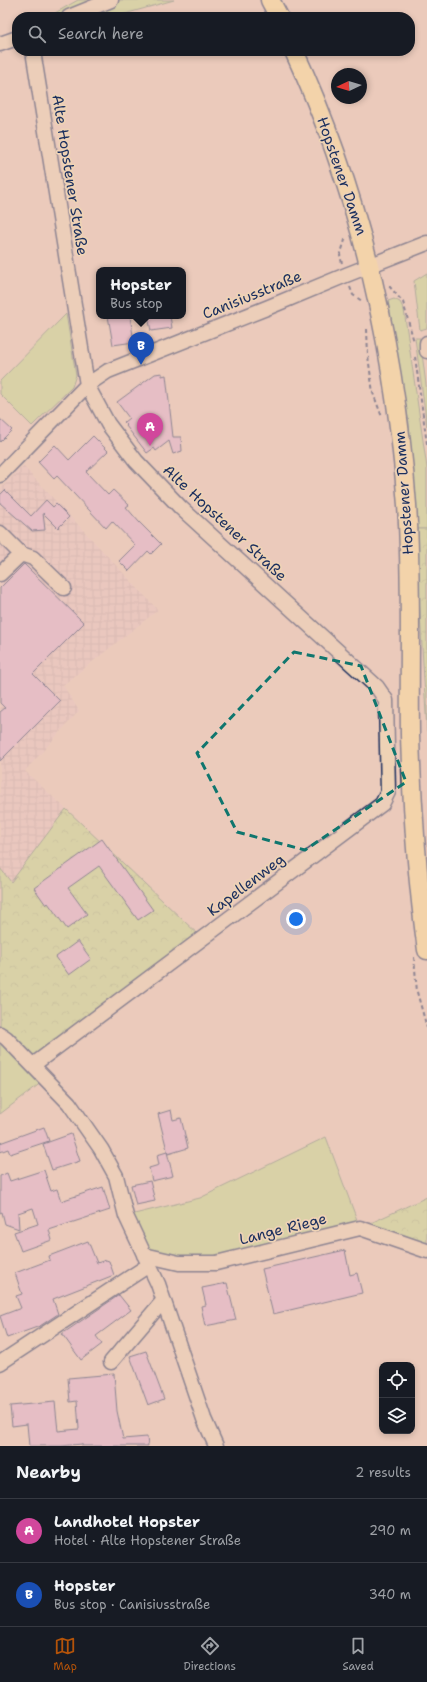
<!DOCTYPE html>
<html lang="en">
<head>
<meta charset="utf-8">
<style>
  body { margin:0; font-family:"Shantell Sans",sans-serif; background:#20242c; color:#f1f3f6 }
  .controls { position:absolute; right:12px; bottom:12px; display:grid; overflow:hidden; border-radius:8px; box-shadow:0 2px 6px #0003 }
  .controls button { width:36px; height:36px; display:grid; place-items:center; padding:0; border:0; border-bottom:1px solid #363941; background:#171b24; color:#f1f3f6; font:20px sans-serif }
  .compass { position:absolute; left:331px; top:68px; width:36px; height:36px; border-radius:50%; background:#171b24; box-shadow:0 2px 6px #0003; rotate:266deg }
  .you { position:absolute; left:296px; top:919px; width:14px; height:14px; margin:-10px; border:3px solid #fff; border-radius:50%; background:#1a73e8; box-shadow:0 0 0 6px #1a73e833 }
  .badge { display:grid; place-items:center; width:26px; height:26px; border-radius:50%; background:#b45309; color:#fff; font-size:13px; font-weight:700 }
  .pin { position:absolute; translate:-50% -33px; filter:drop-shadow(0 1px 2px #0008) }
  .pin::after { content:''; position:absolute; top:21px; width:14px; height:12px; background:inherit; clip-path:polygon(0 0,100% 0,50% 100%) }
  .popup { position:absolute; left:96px; top:267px; width:90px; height:52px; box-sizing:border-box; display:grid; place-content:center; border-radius:8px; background:#171b24; filter:drop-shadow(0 1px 3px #0005); font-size:13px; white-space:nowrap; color:#9ea1a6 }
  .popup b { font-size:15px; color:#f1f3f6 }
  .popup::after { content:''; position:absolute; left:50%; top:100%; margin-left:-8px; border:8px solid transparent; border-top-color:#171b24 }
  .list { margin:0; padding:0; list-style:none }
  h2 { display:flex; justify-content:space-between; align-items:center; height:52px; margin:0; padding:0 16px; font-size:17px }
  h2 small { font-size:13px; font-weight:400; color:#9ea1a6 }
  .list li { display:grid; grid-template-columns:26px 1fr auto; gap:12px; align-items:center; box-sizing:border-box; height:64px; padding:0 16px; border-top:1px solid #363941 }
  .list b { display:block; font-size:15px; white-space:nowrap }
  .list p { margin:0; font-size:13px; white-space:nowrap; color:#9ea1a6 }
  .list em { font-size:13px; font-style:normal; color:#9ea1a6 }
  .icon { flex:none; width:22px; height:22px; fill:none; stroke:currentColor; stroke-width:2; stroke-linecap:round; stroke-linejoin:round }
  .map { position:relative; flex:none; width:427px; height:1446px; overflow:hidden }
  .search { position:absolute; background:#171b24; box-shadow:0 2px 6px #0003; left:12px; right:12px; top:12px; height:44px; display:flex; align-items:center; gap:10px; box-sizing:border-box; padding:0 14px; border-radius:16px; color:#9ea1a6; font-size:15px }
  .sheet { height:180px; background:#171b24 }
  nav { display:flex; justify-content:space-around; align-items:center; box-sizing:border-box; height:56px; border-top:1px solid #363941; background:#171b24; font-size:11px; color:#9ea1a6 }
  nav a { display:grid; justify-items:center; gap:2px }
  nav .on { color:#b45309 }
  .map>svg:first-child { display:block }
</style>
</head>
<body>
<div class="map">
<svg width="427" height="1446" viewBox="0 0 427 1446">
  <defs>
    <pattern id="industrial-grid" width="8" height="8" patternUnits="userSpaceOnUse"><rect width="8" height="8" fill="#e8c3c2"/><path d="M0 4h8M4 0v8" fill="none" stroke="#c6a8a9"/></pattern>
    <pattern id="forest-crowns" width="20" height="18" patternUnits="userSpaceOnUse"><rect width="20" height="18" fill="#c3da8f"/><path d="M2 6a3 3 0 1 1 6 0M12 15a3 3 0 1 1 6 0" fill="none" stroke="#a7bb7e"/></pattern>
  </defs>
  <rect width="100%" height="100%" fill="#ebcbbb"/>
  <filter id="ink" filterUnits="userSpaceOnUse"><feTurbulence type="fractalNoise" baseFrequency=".025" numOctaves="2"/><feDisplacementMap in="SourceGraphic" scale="8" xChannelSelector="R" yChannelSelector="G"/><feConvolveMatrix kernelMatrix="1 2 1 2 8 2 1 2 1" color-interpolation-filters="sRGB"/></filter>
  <g filter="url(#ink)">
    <path fill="url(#industrial-grid)" d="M23,466L158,610L63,685L79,711L25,771L66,809L11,882L0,868V489Z"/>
    <path fill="#c3da8f" stroke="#6f8476" d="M78,0H174L114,17H48Z
      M427,273V328L420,330L414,281Z
      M394,299L400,302L404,310L427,468V529H415L409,423L388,301Z
      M66,314L76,375L72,387L32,426L0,394V381Z
      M415,338H420L427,392V426Z
      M0,1034L46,1079L0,1114Z
      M326,1137L360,1228L216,1263L144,1255L126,1216L200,1198Z"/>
    <path fill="url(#forest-crowns)" stroke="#6f8476" d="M415,529H427V731Z
      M66,809L203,939L33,1065L0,1034V868L11,882Z
      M427,1197V1255L360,1228Z"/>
    <path fill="#e0b0d1" stroke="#1b2f5e" d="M108,316H130L134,342L113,345Z
      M148,316H170L172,328L151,331Z
      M162,373V376L166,375L173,437H181L182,451L173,454L169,441L156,451L154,448L147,453L126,426L127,425L124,422L129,418L117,402L155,374Z
      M0,419L12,430L0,442Z
      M93,436L108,451L86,472L108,495L113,490L129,505L126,507L139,522L161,544L151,554L148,551L129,571L119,561L135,545L112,521L106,528L57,476L54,479L38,462L55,445L69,460Z
      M5,490L31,516L46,500L53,507L56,504L69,517L58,528L43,513L45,530L32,531L0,503V495Z
      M24,564L84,623L33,674L60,701L0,761V712L5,708L0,703V588Z
      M102,839L153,910L138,920L99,866L68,888L87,914L67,929L48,903L46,905L34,888Z
      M78,941L91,959L69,975L56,957Z
      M171,1110L173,1120L181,1118L188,1148L168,1154L158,1114Z
      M44,1127L49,1141L10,1154L8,1149L0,1152V1143Z
      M71,1134L80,1161L52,1170L43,1144Z
      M167,1152L173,1176L152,1181L149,1168L159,1165L157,1155Z
      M44,1170L51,1191L57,1189L61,1201L103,1187L110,1210L49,1230L52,1240L21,1251L14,1232L38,1224L33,1208L18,1213L19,1229L5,1224L2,1212L0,1213V1176L7,1173L10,1181Z
      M150,1181L155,1201L136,1205L131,1185Z
      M88,1241L97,1263L106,1260L109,1261L114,1275L53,1299L58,1314L40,1326L7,1338L0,1316L21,1308L16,1296L22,1294L15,1273L50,1260L49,1256Z
      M345,1250L350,1275L357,1273L362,1293L273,1314L262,1269Z
      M227,1283L236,1320L205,1326L201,1306L206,1305L202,1288Z
      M119,1295L131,1310L96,1336L102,1344L81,1360L62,1334Z
      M146,1351L164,1399L148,1405L130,1356Z
      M114,1374L117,1411L123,1439L147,1437L148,1446H82V1444L61,1446H29L27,1424L12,1426L10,1406L55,1402L58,1431L79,1429L77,1401L70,1402L68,1378Z"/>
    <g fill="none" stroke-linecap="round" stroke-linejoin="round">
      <defs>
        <path id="minor" d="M69,17L111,0
          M0,44L17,38
          M33,51L87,385L108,424L136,461L181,508L377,687L386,700L388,792L382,804L33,1065
          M427,343V351
          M0,475L87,385L108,371L269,307L346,275L427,243
          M0,533L21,554L33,558L64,588
          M0,574L21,554
          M0,1034L6,1038L69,1103L101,1149L116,1176L126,1216L158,1284L204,1419L216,1446
          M144,1255L179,1263H216L360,1228L427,1251
          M111,1362L163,1301
          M0,1363L149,1265"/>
        <path id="major" d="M270,0L279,17
          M294,51C360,193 395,348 407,505C412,581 409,658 410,735C412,807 417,879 427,950"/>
      </defs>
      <use href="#minor" stroke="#1b2f5e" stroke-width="17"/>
      <use href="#major" stroke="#1b2f5e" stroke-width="21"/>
      <path stroke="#1b2f5e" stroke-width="2" stroke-dasharray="4 3" stroke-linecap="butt" d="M342,263L340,256L346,237
        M389,286L403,302L414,342
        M350,287L353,295L362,301
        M367,329L368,356L373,393L382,417
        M415,357L427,444
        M414,957L417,992L427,1028"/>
      <use href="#minor" stroke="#eed2b5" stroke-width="14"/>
      <use href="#major" stroke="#fdde96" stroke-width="18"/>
    </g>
  </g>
  <path d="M0 0H427V1446H0ZM294,652L361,666L406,782L305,850L237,832L197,753Z" fill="#ebcbbb" fill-opacity=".55" fill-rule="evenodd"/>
  <path fill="none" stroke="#0f766e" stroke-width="3" stroke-dasharray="8 5" stroke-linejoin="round" d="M294,652L361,666L406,782L305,850L237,832L197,753Z"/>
  <g text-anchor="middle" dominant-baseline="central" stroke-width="3.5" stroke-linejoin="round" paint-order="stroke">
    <g font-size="15" fill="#1b2f5e" stroke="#eed2b5">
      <text transform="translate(70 175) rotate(81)">Alte Hopstener Straße</text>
      <text transform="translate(342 176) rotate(71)">Hopstener Damm</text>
      <text transform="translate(252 295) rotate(-22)">Canisiusstraße</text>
      <text transform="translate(404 493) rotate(-94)">Hopstener Damm</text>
      <text transform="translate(225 523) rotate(43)">Alte Hopstener Straße</text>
      <text transform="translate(246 885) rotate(-37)">Kapellenweg</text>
      <text transform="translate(283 1229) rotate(-14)">Lange Riege</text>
    </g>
  </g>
</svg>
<div class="controls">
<button><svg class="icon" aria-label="locate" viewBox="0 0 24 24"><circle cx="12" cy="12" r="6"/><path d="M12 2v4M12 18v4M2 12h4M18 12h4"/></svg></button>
<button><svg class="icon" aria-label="layers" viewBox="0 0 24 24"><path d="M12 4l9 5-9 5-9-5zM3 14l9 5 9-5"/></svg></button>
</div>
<svg class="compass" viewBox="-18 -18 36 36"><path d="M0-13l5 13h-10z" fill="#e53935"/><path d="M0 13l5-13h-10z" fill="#9ea1a6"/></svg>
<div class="you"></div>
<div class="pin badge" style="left:150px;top:446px;background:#d1479c">A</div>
<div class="pin badge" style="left:141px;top:365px;background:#1a4fb4">B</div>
<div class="popup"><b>Hopster</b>Bus stop</div>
<div class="search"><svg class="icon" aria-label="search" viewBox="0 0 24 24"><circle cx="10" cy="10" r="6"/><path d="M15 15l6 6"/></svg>Search here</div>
</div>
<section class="sheet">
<h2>Nearby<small>2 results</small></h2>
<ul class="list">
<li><span class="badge" style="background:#d1479c">A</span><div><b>Landhotel Hopster</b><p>Hotel · Alte Hopstener Straße</p></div><em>290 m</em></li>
<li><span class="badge" style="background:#1a4fb4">B</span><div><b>Hopster</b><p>Bus stop · Canisiusstraße</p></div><em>340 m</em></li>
</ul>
</section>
<nav>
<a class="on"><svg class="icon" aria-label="map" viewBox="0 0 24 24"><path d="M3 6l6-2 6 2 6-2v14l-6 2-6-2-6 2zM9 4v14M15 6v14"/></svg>Map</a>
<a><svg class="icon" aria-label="directions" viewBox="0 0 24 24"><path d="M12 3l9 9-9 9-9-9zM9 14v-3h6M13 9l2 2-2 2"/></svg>Directions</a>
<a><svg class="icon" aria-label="saved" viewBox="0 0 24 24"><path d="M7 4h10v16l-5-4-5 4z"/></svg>Saved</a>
</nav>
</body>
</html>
